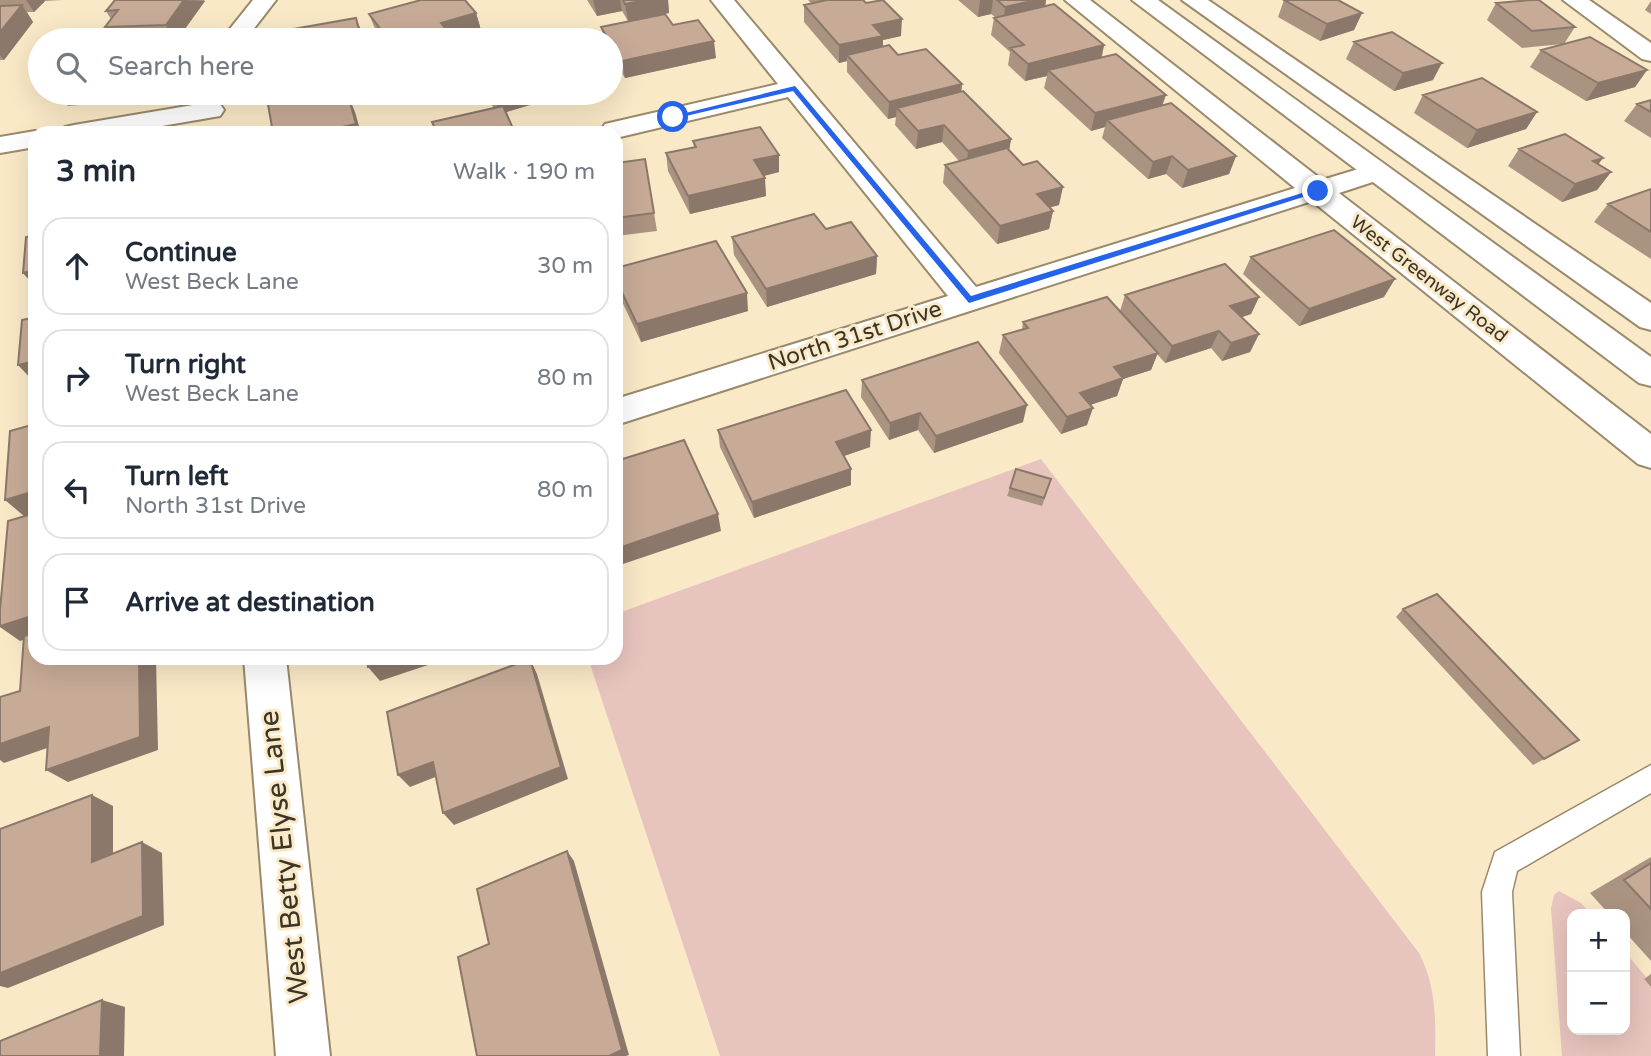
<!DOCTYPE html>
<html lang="en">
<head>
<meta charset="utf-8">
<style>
  body { margin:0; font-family:"Varela Round",sans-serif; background:#f2f2f3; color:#1f2937 }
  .controls { position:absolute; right:21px; bottom:21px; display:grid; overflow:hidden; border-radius:14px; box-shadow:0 7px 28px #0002 }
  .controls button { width:63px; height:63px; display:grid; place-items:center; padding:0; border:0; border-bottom:2px solid #e0e1e3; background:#fff; color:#1f2937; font:35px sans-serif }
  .stop { position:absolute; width:21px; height:21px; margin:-16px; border:5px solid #2563eb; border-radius:50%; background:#fff }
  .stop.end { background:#2563eb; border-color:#fff; box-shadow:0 2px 7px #0008 }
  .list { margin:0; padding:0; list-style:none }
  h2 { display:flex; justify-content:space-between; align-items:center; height:91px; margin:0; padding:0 28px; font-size:30px }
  h2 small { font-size:23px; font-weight:400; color:#747a83 }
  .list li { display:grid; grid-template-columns:46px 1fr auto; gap:21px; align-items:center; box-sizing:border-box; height:98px; margin:0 14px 14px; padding:0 14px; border:2px solid #e0e1e3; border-radius:21px }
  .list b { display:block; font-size:26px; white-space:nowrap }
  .list p { margin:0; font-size:23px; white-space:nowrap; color:#747a83 }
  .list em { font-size:23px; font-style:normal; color:#747a83 }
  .icon { flex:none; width:38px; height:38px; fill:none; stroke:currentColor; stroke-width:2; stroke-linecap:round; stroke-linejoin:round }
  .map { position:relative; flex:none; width:1651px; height:1056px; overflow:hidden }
  .search { position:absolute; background:#fff; box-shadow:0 7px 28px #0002; left:28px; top:28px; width:595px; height:77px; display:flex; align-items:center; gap:18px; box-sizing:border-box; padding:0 24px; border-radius:38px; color:#747a83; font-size:26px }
  .panel { position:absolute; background:#fff; box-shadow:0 7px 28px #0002; left:28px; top:126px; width:595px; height:539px; border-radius:21px }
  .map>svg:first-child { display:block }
</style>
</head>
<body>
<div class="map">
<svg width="1651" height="1056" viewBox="0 0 1651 1056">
  <rect width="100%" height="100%" fill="#fae9c7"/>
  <path fill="#e8c4be" d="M1041,459L1419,953C1436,985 1436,1021 1435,1056H720L588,658H616V614Z
    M1559,891L1581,903L1591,914H1572V1030H1625V952L1646,977L1644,979L1651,987V1056H1562L1551,908L1554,895Z"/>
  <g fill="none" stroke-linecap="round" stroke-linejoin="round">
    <defs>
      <path id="lane" d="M1651,765V793L1517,871L1512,892L1520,1056H1488L1482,892L1495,852Z"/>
      <path id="street" d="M253,0H276L245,40H221Z
        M711,0H734L976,287L1295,188L1065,0H1090L1322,180L1375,164L1385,166L1389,172L1385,178L1339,193L1651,434V468L1638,464L1312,201L616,425V399L948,296L788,97L616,138V133H603L601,130L605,124L778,84Z
        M1182,0H1208L1651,303V330L1640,327Z
        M1563,0H1589L1651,43V61L1642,59Z
        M211,102L220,104L224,110L220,116L121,133H61L65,127L74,125Z
        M35,131L43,133H35V147L0,153V137Z
        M244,658H286L330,1056H276Z"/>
      <path id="secondary" d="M1132,0H1158L1651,357V386L1639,383Z"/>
    </defs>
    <use href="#lane" stroke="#9a8a6b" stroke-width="3"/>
    <use href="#street" stroke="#9a8a6b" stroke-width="4"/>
    <use href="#secondary" stroke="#9a8a6b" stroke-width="4"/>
    <use href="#lane" fill="#fff" fill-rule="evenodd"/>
    <use href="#street" fill="#fff" fill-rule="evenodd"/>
    <use href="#secondary" fill="#fff" fill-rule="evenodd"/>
  </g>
  <path fill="#ab9382" d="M0,0H62L45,1L34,12H27L33,22L4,60H0Z
    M115,0H204L205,1L177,40H84L111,36L105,27L111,19L106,11Z
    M587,0H668L669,13L628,21L622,11L597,16Z
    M808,0H863L901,36L883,40V46L898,55L962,84L961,92L1011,139L1009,150L1059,205L1050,207L1053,211L1049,229L997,244L943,183L945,165L959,161L942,142L916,149L895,125L896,117L888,119L847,72V61L839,63L804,22V5L811,3Z
    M958,0H1046L1045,6L1104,45L1102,57L1163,105L1236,156L1229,174L1182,188L1166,174L1148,179L1102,138L1105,127L1091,131L1044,88L1047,76L1025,81L1008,65L1010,52L991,35L994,18L995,17L991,14L978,17Z
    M1284,0L1362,13L1354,30L1320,41L1278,17Z
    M1651,1V14L1645,10Z
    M1496,3L1575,27L1564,44L1647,70L1635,87L1586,101L1530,67L1541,50L1563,44L1522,48L1487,20Z
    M476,13L481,30L450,39L451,40H383L376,31L369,14Z
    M673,25L716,58L625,78L611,55V40H604L601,27Z
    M1354,42L1433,80L1394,91L1346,59Z
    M59,93H140L137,100L68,106Z
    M483,93H570L506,112L494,108Z
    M1423,95L1537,112L1526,129L1467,148L1414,113Z
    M1651,100V138L1624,121L1637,104Z
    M693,141L779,155V172L764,176L766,196L690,214L668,171L666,153L694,147Z
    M1519,149L1598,165L1611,172L1597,190L1562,202L1508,166Z
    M645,159L657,231L616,236V163Z
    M1651,189V259L1594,222L1608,204Z
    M826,229L877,256L876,274L767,307L734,255L732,237Z
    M1251,257L1384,297L1299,326L1243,274Z
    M616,268L748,311L641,342L616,289Z
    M1125,295L1259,297L1251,314L1242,317L1259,334L1250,352L1222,361L1211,348L1165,363L1157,354L1151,370L1123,379L1117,396L1090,405L1087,425L1061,434L999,353L1003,335L1022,329L1023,322L1120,311Z
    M862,380L1023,422L934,453L918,430L889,440L861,397Z
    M718,430L870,447L844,456L851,469V485L754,518L720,447Z
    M1051,479L1042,506L1007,496L1010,488Z
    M1403,609L1569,746L1533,765L1396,617Z
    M1651,857V961L1625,932V914H1609L1590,893Z
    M1651,974V987L1644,979Z"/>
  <path fill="#8b786a" d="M26,0H44L45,1L34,12Z
    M184,0L205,1L177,40H174L166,25Z
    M593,0H620L622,11L597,16Z
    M645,0H668L669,13L628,21L625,4Z
    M980,0H993L991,14L978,17Z
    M1036,0H1046L1044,14L1003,24L1005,7Z
    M22,5L33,22L4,60L0,55V32Z
    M476,13L481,30L450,39L451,40H418L441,23Z
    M1362,13L1354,30L1320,41L1327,24Z
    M356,18L363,35L364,40H351Z
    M902,19L901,36L883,40V53L847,55V61L839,63V45L873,25Z
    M151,33L156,40H148Z
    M401,36L402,40H388V39Z
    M714,41L716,58L625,78L622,61Z
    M1104,45L1100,62L1048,70L1047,76L1025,81L1028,64Z
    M1442,63L1433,80L1394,91L1403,73Z
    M1647,70L1635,87L1586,101L1598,83Z
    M962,84L960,101L897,108L896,117L888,119L889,102Z
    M133,93H140L137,100Z
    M508,93H570L500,114L494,97Z
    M348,95L355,112L361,133H316Z
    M1166,95L1160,112L1107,120L1105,127L1091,131L1095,113Z
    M1537,112L1526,129L1467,148L1477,130Z
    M944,125L942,142L916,149L918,131Z
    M1011,139L1008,157L966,169L968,151Z
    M779,155V172L755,178L754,160Z
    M1172,156L1166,174L1148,179L1153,162Z
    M1236,156L1229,174L1182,188L1188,170Z
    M1603,158L1590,176L1593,161Z
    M1611,172L1597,190L1562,202L1575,184Z
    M765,178L766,196L690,214L688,196Z
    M1063,187L1059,205L1034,212L1037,194Z
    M1053,211L1049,229L997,244L1000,226Z
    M877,256L876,274L767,307L766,289Z
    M35,270V287L23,273Z
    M1395,279L1384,297L1299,326L1309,309Z
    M747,293L748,311L641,342L637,324Z
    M1259,297L1251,314L1222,324L1230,306Z
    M1219,331L1211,348L1165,363L1172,346Z
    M1259,334L1250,352L1222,361L1231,343Z
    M1158,353L1151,370L1123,379L1117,396L1075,410L1080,393L1114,367Z
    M35,361V383L18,365Z
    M1027,405L1023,422L934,453L936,436Z
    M1093,408L1087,425L1061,434L1067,417Z
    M920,413L918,430L889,440L890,423Z
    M871,430L870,447L835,459L836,442Z
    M851,469V485L754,518L752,502Z
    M35,491V513L24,516L5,500Z
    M718,514L721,531L617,566L616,562V549Z
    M35,615V636L20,641L0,627V626Z
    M139,658H156L158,750L68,782L46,770Z
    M396,658H449L380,681L368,667Z
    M530,659L537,674L568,779L454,825L443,813Z
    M49,727L70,740L4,763L0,760V744Z
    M433,762L443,774L410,787L398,775Z
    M92,795L113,806V872L92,862Z
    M142,842L162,853L164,925L8,988L0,986V973Z
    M567,851L574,861L629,1055L626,1056H609Z
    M102,1000L125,1007L124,1056H100Z"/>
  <path fill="#c7ab97" stroke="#8b786a" stroke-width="2" d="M115,0H184L166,25L105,27L118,10L106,11Z
    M421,0H465L476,13L441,23L448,32L418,40H404L401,36L388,39L369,14Z
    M623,0H645L625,4Z
    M827,0H863L866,3L883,0L902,19L873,25L883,36L839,45L804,5Z
    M997,0H1036L1005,7Z
    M1284,0H1338L1362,13L1327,24Z
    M1531,0H1539L1575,27L1532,31L1496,3Z
    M1054,4L1104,45L1028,64L1010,48L1024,45L994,18Z
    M22,5L0,32V6Z
    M665,14L673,25L698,20L714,41L622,61L611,43V40H609L601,27Z
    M356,18L361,38L351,40H260L259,35Z
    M1392,32L1442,63L1403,73L1354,42Z
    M151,33L148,40H84L85,38Z
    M1590,37L1647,70L1598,83L1541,50Z
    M889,45L898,55L926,49L962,84L889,102L847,55Z
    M1116,54L1166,95L1095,113L1048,70Z
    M1482,78L1537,112L1477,130L1423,95Z
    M963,91L1011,139L968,151L944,125L918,131L897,108Z
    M266,93H339L340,96L348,95L356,124L316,133H273Z
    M491,93H508L494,97Z
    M1651,100V112L1637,104Z
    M1171,103L1236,156L1188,170L1172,156L1153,162L1107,120Z
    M503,106L515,133H437L432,122Z
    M760,127L779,155L754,160L765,178L688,196L666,153L696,147L693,141Z
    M129,130V133H112Z
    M1565,134L1603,158L1593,161L1611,172L1575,184L1519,149Z
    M1007,148L1023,165L1037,161L1063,187L1037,194L1053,211L1000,226L945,165Z
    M645,159L654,213L616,218V163Z
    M35,161V206H31Z
    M1651,189V232L1608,204Z
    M814,214L826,229L851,222L877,256L766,289L732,237Z
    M1334,230L1395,279L1309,309L1251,257Z
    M35,235V270L23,273L26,237Z
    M716,241L747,293L637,324L616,280V268Z
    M1225,264L1259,297L1230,306L1259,334L1231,343L1219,331L1172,346L1125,295Z
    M1107,297L1158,353L1114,367L1123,378L1080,393L1093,408L1067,417L1003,335L1028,328L1023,322Z
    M35,317V361L18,365L22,320Z
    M978,342L1027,405L936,436L920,413L890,423L862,380Z
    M846,390L871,430L836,442L851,469L752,502L718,430Z
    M35,424V491L5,500L10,431Z
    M684,440L718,514L616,549V461Z
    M1016,469L1051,479L1044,498L1010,488Z
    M35,513V615L0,626V610L8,521Z
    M1437,594L1579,740L1544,759L1403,609Z
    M35,633V658H139L140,737L46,770L49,727L0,744V697L20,691L24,636Z
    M367,658H396L368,667Z
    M530,659L561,767L443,813L433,762L398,775L387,712Z
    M92,795V862L142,842L143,916L0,973V829Z
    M567,851L622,1050L609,1056H477L458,957L489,944L477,889Z
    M1651,863V909L1624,880Z
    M102,1000L100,1056H0V1041Z"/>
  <path fill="#2563eb" d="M795,86L971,296L1315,189L1322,191L969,303L793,91L673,119L669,117Z"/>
  <g text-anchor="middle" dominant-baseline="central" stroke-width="6" stroke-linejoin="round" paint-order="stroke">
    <g font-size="19" fill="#3b3427" stroke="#fae9c7">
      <text transform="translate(1429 279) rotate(38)">West Greenway Road</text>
    </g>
    <g font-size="23" fill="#3b3427" stroke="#fae9c7">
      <text transform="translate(855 336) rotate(-18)">North 31st Drive</text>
    </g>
    <g font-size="28" fill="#3b3427" stroke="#fae9c7">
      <text transform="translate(284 857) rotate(-96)">West Betty Elyse Lane</text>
    </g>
  </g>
</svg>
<div class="controls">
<button>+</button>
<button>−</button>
</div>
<div class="stop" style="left:673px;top:117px"></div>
<div class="stop end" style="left:1318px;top:191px"></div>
<div class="search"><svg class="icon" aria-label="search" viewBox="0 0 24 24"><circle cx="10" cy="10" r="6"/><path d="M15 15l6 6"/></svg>Search here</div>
<section class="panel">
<h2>3 min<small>Walk · 190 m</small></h2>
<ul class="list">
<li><svg class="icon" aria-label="ahead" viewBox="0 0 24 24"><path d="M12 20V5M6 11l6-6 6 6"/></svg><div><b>Continue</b><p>West Beck Lane</p></div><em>30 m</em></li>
<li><svg class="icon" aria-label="right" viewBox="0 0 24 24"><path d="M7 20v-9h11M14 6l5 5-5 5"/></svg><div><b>Turn right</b><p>West Beck Lane</p></div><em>80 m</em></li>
<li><svg class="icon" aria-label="left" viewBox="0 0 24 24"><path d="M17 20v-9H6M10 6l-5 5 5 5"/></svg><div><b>Turn left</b><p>North 31st Drive</p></div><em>80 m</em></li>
<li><svg class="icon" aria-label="arrive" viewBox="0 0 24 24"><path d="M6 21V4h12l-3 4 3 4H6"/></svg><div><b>Arrive at destination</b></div></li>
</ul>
</section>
</div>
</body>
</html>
